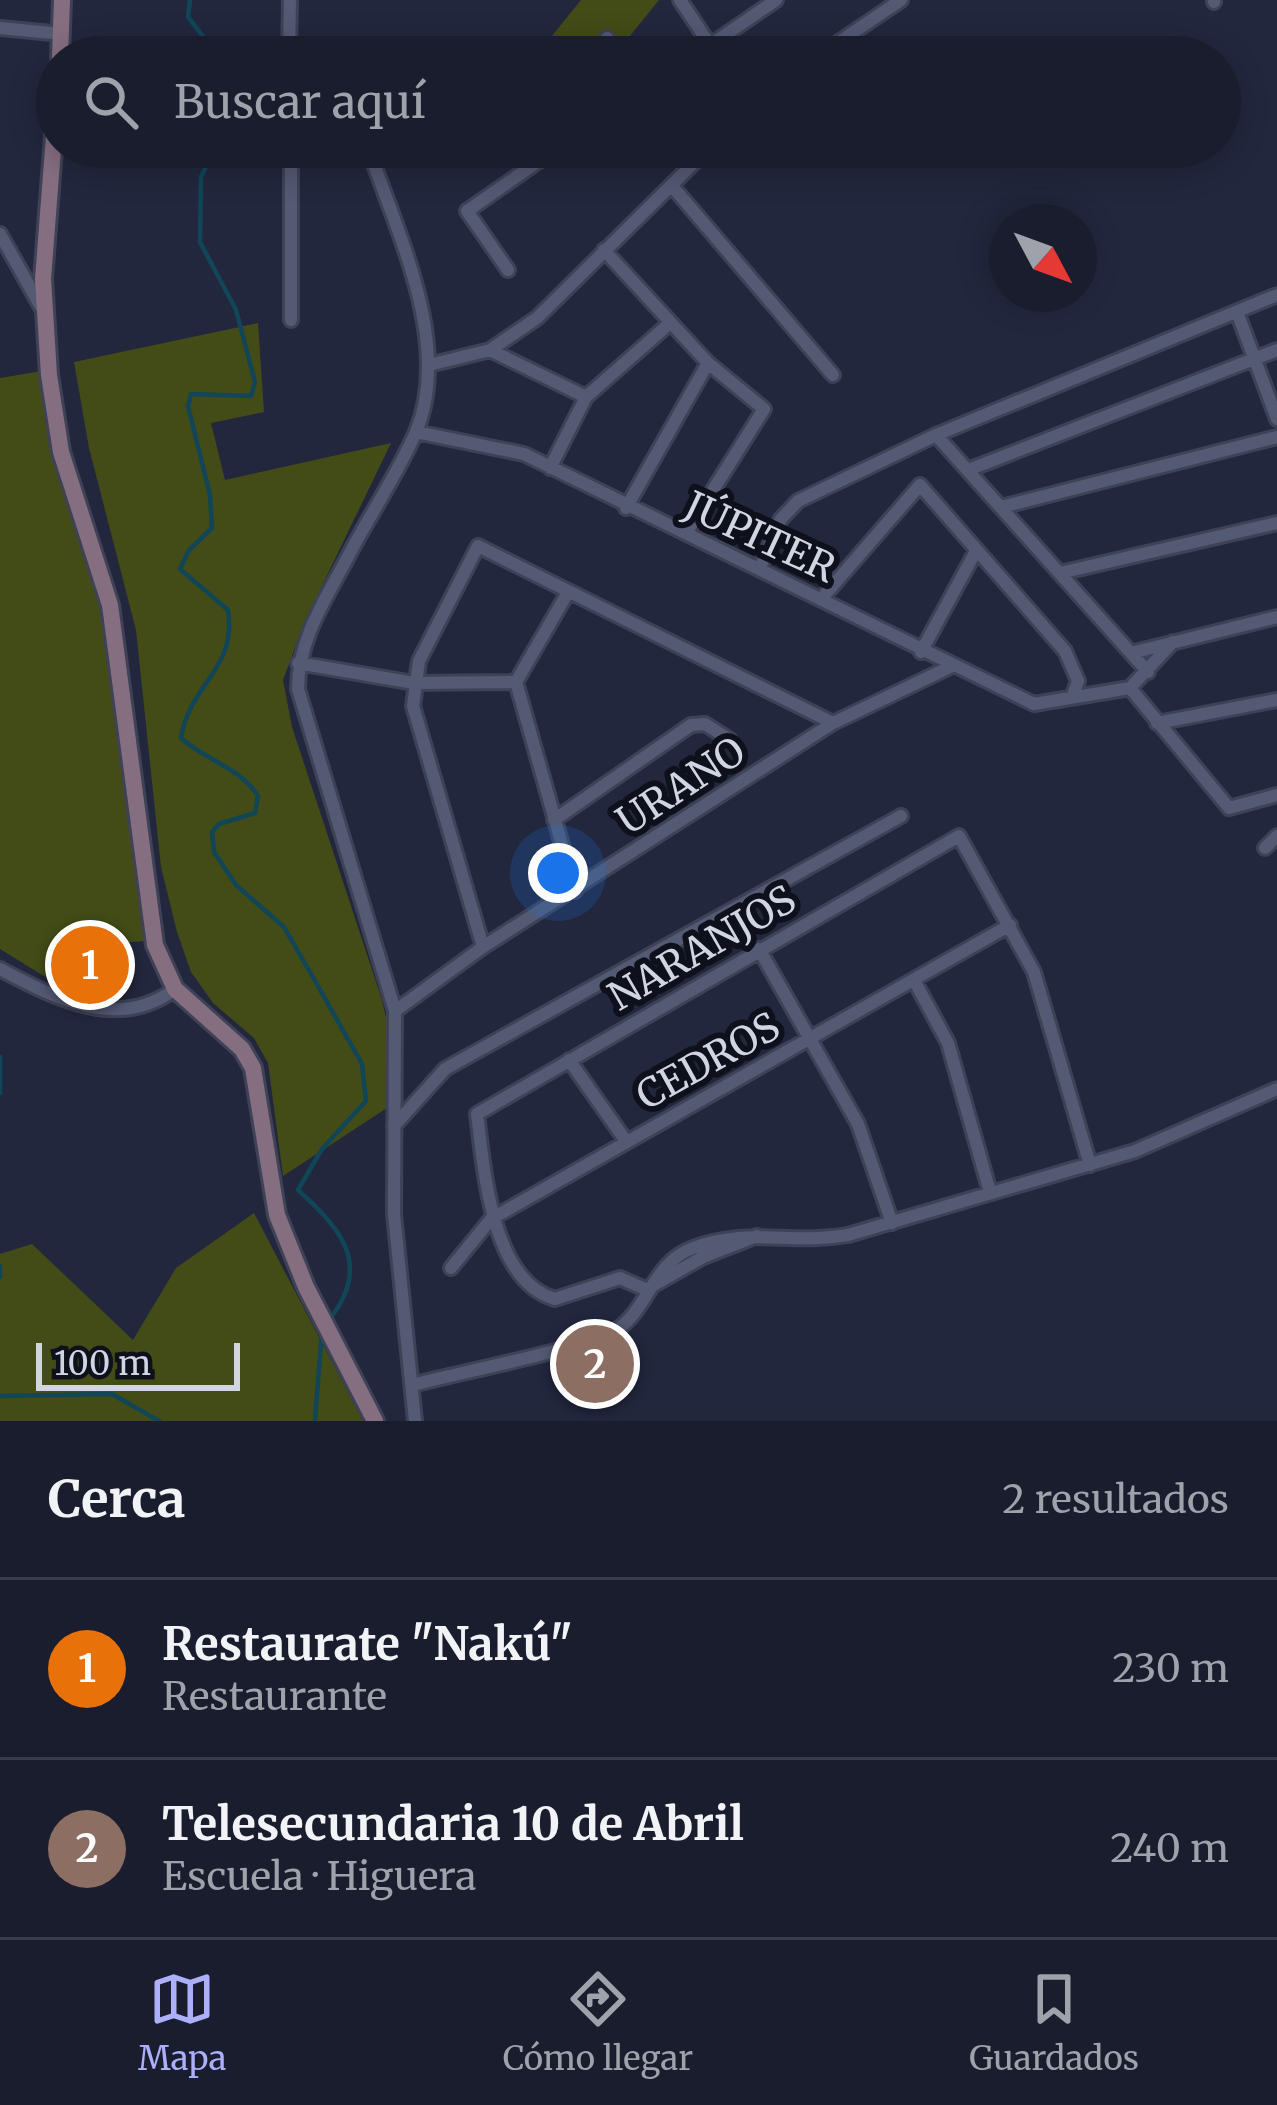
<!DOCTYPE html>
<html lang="es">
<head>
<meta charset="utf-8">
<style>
  body { margin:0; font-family:Merriweather,serif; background:#272a3a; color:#f1f3f6 }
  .compass { position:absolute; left:989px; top:204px; width:108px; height:108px; border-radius:50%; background:#1a1d2e; box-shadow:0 6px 30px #0003; rotate:131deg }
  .scale { position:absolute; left:36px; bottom:30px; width:204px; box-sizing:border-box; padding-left:12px; border:6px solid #d0d4e3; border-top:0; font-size:33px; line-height:42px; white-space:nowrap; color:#d0d4e3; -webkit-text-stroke:9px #0e111b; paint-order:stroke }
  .you { position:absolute; left:558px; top:873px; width:42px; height:42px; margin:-30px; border:9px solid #fff; border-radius:50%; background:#1a73e8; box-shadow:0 0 0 18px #1a73e833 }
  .badge { display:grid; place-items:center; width:78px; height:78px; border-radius:50%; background:#acaffb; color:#fff; font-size:39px; font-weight:700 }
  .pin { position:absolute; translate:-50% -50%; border:6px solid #fff; box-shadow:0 3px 12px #0006 }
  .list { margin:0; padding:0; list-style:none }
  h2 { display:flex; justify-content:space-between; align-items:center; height:156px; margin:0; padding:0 48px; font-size:51px }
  h2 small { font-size:39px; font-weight:400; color:#9fa2aa }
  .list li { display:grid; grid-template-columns:78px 1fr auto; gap:36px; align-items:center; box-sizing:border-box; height:180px; padding:0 48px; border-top:3px solid #383b4a }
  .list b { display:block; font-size:45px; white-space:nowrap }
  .list p { margin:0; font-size:39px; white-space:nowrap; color:#9fa2aa }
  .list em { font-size:39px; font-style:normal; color:#9fa2aa }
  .icon { flex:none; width:66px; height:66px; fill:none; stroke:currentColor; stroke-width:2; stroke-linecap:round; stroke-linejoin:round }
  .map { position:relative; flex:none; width:1277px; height:1421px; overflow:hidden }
  .search { position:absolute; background:#1a1d2e; box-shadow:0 6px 30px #0003; left:36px; right:36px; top:36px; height:132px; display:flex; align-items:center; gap:30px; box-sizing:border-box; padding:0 42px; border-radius:66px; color:#9fa2aa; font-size:45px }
  .sheet { height:516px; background:#1a1d2e }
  nav { display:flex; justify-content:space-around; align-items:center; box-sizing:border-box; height:168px; border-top:3px solid #383b4a; background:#1a1d2e; font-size:33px; color:#9fa2aa }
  nav a { display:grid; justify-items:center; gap:6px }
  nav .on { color:#acaffb }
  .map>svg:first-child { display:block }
</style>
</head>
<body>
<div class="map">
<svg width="1277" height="1421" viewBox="0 0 1277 1421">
  <rect width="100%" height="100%" fill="#22273e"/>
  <path fill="#434c16" d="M581,0H659L613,57H535Z
    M258,323L264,412L211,423L225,480L391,443L304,623L283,680L292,727L382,1000L389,1030L390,1106L283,1176L268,1063L254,1038L213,1003L191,972L177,932L161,867L136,630L89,448L74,362Z
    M54,369L107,609L139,897L156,940L61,948L55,983L0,949V378Z
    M254,1213L363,1421H0V1254L32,1244L133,1340L176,1268Z"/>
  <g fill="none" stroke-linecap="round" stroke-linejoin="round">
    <path stroke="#104657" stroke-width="4.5" d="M190,0L188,17L219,57
      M215,147L201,177L200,242L236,310L255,382L251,396L191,394L188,406L210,495L212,528L189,550L180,569L228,610C237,671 190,682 181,738C205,760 241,768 258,796L255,813L219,824L212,832L214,852L236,885L284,927L314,979L362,1064L366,1101L322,1149L298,1190C341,1229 373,1265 329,1320
      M0,1057V1093
      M0,1266V1277
      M0,1396L112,1394L159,1421
      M315,1421L322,1329"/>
    <defs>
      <path id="street" d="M680,0L718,57
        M1214,0V2
        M0,28L62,34
        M607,38L621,57
        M289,57L290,0
        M693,57L776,0
        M817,57L901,0
        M291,147V320
        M368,147C396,231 453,343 416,432C398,473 371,513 350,553C327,597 298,638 298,689L395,1011L394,1214L415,1421
        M672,186L833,375
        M0,234L41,307
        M604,250L708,363L764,409L686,533
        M508,270L467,211L559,147
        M1237,312L1277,419
        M490,350L586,397
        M429,365L490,350L537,318L710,147
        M416,432L524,454L1034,704L1130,688L1173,642
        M936,435L1148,672
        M550,468L586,397L670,323
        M968,470L1277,350
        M1001,507L1277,437
        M626,508L708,363
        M760,568L781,519L798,501L936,435L1277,295
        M1060,573L1277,523
        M567,594L516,682L575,891
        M822,598L920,485L1065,651L1078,681L1073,695
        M921,652L976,551
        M1131,653L1277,617
        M298,663L414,683L516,682
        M1130,688L1229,808L1277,795
        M1157,723L1277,700
        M554,820L691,725L705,724L730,740
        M1265,848L1277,836
        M483,947L413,706L419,661L478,546L833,723
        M759,949L858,1124L892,1223
        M0,969C55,998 118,1032 175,989
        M915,982L948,1043L990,1192
        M395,1011L483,947L833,723L950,667
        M569,1060L626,1141
        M394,1126L445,1069L901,816
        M451,1268L491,1219L1010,925
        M652,1286L703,1257L757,1236
        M645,1289L620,1278L555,1299C491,1281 484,1168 477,1114L959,836L1034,972L1090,1165
        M412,1385C452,1374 592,1347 618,1329C649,1307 653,1263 693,1248C750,1227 790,1245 848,1235L1135,1151L1277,1089"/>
      <path id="secondary" d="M60,57L62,0
        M57,97L43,279L49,375L61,452L110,605L155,945L175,989L242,1049L253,1068L277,1215L306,1287L375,1421"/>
    </defs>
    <use href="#street" stroke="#3f4256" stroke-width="18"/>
    <use href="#secondary" stroke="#3f4256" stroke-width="22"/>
    <use href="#street" stroke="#545a74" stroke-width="12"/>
    <use href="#secondary" stroke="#856e80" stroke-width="16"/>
  </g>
  <g text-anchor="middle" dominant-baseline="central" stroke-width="12" stroke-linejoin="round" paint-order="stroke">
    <g font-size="39" fill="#d0d4e3" stroke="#0e111b">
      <text transform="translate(760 537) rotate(25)">JÚPITER</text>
      <text transform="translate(681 786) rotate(-33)">URANO</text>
      <text transform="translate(702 948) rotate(-30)">NARANJOS</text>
      <text transform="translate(708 1061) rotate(-29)">CEDROS</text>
    </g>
  </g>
</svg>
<svg class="compass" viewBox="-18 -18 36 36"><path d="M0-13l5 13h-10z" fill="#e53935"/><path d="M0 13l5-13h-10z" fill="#9fa2aa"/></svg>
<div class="scale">100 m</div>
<div class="you"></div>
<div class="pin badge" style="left:90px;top:965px;background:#e8710a">1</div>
<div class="pin badge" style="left:595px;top:1364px;background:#8d6e63">2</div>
<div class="search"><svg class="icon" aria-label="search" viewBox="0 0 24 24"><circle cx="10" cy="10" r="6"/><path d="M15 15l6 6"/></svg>Buscar aquí</div>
</div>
<section class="sheet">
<h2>Cerca<small>2 resultados</small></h2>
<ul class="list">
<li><span class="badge" style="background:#e8710a">1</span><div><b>Restaurate &quot;Nakú&quot;</b><p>Restaurante</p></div><em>230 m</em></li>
<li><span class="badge" style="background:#8d6e63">2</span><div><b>Telesecundaria 10 de Abril</b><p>Escuela · Higuera</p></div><em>240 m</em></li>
</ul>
</section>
<nav>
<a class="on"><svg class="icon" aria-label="map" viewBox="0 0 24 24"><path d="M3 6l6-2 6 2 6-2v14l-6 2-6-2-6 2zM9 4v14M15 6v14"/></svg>Mapa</a>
<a><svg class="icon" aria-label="directions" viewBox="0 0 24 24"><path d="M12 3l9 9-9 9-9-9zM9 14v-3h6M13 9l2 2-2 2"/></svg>Cómo llegar</a>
<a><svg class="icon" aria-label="saved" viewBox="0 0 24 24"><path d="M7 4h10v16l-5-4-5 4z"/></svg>Guardados</a>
</nav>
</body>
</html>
